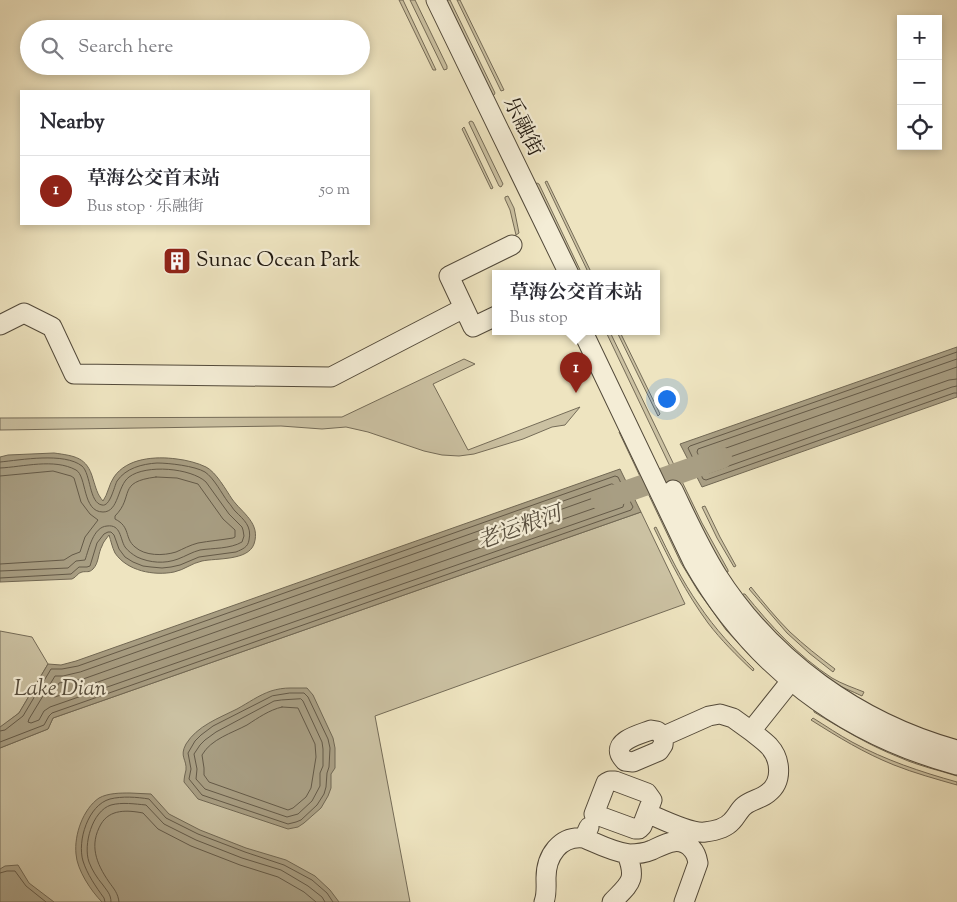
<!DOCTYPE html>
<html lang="en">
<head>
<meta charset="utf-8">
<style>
  body { margin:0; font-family:"Sorts Mill Goudy","Noto Serif SC",serif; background:#f7f7f7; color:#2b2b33 }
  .controls { position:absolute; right:15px; top:15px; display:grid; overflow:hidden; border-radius:0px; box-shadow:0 2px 8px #0003 }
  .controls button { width:45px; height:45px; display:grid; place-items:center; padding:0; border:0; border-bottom:1px solid #e1e1e2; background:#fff; color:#2b2b33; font:25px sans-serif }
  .you { position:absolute; left:666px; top:398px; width:18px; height:18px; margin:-12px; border:4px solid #fff; border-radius:50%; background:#1a73e8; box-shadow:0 0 0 8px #1a73e833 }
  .badge { display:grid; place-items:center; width:32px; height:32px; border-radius:50%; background:#8f2418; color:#fff; font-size:16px; font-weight:700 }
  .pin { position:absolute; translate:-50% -41px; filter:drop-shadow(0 1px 2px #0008) }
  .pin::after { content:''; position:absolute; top:26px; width:18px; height:15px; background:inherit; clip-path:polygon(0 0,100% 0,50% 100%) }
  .popup { position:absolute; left:492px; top:270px; width:168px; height:65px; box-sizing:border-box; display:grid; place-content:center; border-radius:0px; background:#fff; filter:drop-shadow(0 1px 4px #0005); font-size:16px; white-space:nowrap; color:#7c7c81 }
  .popup b { font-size:19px; color:#2b2b33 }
  .popup::after { content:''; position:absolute; left:50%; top:100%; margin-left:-10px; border:10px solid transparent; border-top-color:#fff }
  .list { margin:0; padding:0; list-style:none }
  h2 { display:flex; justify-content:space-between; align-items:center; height:65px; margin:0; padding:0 20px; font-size:21px }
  h2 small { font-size:16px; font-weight:400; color:#7c7c81 }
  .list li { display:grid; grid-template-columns:32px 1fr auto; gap:15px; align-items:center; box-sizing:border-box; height:70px; padding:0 20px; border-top:1px solid #e1e1e2 }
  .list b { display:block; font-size:19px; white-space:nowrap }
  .list p { margin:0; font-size:16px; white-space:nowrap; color:#7c7c81 }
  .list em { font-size:16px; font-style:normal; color:#7c7c81 }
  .icon { flex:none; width:28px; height:28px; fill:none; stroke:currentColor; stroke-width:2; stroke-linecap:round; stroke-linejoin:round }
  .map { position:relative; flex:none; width:957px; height:902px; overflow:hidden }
  .search { position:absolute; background:#fff; box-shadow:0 2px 8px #0003; left:20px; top:20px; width:350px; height:55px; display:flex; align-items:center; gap:12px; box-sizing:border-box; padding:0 18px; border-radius:28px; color:#7c7c81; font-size:19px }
  .panel { position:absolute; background:#fff; box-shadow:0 2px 8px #0003; left:20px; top:90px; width:350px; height:135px; border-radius:0px }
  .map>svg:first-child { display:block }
</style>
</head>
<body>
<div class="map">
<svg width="957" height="902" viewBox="0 0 957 902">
  <rect width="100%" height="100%" fill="#eee4c0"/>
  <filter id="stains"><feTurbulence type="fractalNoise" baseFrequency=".004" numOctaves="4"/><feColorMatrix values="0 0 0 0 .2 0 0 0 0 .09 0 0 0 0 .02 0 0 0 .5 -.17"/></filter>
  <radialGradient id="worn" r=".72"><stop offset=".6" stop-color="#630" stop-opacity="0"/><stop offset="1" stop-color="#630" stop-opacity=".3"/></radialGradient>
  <path fill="#cbc1a2" stroke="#756c58" d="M399,0H403L436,70H433Z
    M410,0H415L447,66V69L444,70L443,68Z
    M445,0H450L495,93L494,95L492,96Z
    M457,0H460L504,90L501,91Z
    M471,121L473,122L503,184L501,187L499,186L469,123V122Z
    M464,127L493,188L491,189L462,129Z
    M547,181L592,274H589L545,182Z
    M537,183L539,184L582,274H578L535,184Z
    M508,196L514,208L519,233L516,235L510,210L505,199V197Z
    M606,332H610L702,523L728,570V572H725L698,525Z
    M617,332H620L660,414L658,416Z
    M464,359L475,364L433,384L468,450L580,407L565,425L552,427L523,439L474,454L459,456L442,455L424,451L368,432L346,427L322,429L281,426L0,430V418L342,417Z
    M621,430L761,665H759L726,630L698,591L681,563L619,432Z
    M705,506L720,537L736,566L734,567L717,538L702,507Z
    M641,512L685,604L375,716L410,902H0V748L48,729L53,718Z
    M656,527C669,554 682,581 699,605C715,629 734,649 754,669L753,671C737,656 721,640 708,623C686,593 670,561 654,528Z
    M751,587C763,602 776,618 790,632C804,645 819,657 835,669L833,672L809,653L787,633L749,589Z
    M743,594H745C770,625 798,656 832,678C842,684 854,688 864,692L862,696C852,691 840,687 831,681C797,659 766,627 742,595Z
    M0,631L32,637L48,664L19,713L1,727H0Z
    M814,709L957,772V776C938,770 919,766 901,758C870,746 842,729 814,712Z
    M813,718C826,726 839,735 852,742C885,760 921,772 957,782V785C936,779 914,773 894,765C864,753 838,737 811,720Z"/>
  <path fill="#a89e83" stroke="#716854" d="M957,347V397L702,487L680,444Z
    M54,453C75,456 87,457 93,479C96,488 97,494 103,501C108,494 109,484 114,477C127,458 155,456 177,459C186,460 198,463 206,467C216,472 226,490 232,499C242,513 261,523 254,544C248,561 216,558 202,561C192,563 184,570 174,572C154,576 127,571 115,553C112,547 111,541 109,535C107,538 103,542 102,546C98,553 99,563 93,569C89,573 87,571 82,572C77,573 77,577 72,579L0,582V457L8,455Z
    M620,469L641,512L53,718L48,729L0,748V727L19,713L48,664L61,665L76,661Z
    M290,688H307L313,695L333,738L335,748V768L331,774V788L328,796L321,808L304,823L298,827L288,829L198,799L184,782C184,778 185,774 186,770C187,759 179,757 186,744C197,726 219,718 237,709C248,703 259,695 271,691C277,689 284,688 290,688Z
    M130,793L151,794L169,814L200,830L246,848L286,860L315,876L330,890L339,902H102C91,891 77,870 76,854C74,835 83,809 99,798C108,793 120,793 130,793Z
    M18,865L29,883L54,902H0V869L5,866Z"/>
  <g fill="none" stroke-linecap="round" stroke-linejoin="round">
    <path stroke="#645a48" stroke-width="1" d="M957,352L690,446L688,448L703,479L706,480L954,393H957
      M957,359L698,449L697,452L706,471L709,473L952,387L957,386
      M957,367L709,454L707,457L710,463H713L949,380L957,379
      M0,462C21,460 64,452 82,466C91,474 89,503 102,505C110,507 114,487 117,481C126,468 142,464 157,463C169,463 195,466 205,472C214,478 222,494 228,502C231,505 233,509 235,511C244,520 252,526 249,540C248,547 243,549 236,552L199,557L180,565L171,567L162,568L151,567L143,566L133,562L125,557L119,549L114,535L111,532H108L104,534L97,543L90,566L87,567H79L71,574L0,578
      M0,468C23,467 54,458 76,470C87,476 82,512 103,512C119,512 117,486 129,477C146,464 191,468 206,482L229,514L242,527L243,530L244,536L242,542C230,549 213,548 200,550C192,552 186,556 178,559C165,564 150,563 137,557C132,554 128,551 125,547C120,539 121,524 107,526C93,527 89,549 85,560L76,561L68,568L0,571
      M0,476L53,471L71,476L74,478L81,502L90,514L98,520L85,537L80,552L72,555L64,560L0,564
      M156,477L177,478L198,484L223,519L235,530V537L233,538C221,540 209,541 198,543C190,545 183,549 176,552C163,556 145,556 135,547C124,538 131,527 115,519V516C135,496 116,482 156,477Z
      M612,484L615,485L624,503L623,507L50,707L44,711L39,720L31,723L28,722L29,719L55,676H63L80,672Z
      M608,493L611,494L613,499L612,502L55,697L52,696L59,683L83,679Z
      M290,693H304L308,697L328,739L330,748L329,767L327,773L326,787L324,794L317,805L301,820L296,822L288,824L202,795L189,779L191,769L188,753L195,741L201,735L213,726L272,696Z
      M301,699L303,701L322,742L323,749V766L320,773V786L312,801L298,814L287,817L205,789L196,779L197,769L194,754L200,745L205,740L216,732L274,701L281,700Z
      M282,707L298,708L315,744L316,757L311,788L306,797L293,808L288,810L209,782L204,775V768L202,755C211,739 232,733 247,725C258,718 269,710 282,707Z
      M0,731L5,730L23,716L51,669H62L78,666L615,476L618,477L633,507L631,510L52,713L49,716L44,725L0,742
      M0,873L7,871H15L26,886L46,902
      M105,902L104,898C96,887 87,874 83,861C77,841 88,805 110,799C122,796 137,797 149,799L166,818L198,834L245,852L284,865L312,880L327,893L333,902
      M111,902C111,894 107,891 103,885C97,878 92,870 89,862C83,845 92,811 111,805C122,802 135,804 146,805L164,824L196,840L242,858L281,870L308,886L322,897L325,902
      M119,902C118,893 114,889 109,882C96,863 89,845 101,824C110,809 127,810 143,813L158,829L191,846L240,865L278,877L304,892L316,902"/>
    <path stroke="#a89e83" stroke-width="22" d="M602,500L721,458"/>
    <defs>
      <path id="minor" d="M436,0L569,274
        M496,316L473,327L449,276L512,245
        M0,325L24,313L52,327L74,374L331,377L464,308
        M583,332L693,562C752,666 842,734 957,765
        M673,490C687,519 700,548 717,575C772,661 859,723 957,750
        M651,730L657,731L664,736L663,745L659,751L633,762L625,761C624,760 620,755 620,754C615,740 641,734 651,730Z
        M664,736L709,716L720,714L733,718L751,731L798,672
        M610,781H615L647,793L652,800L642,826L639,829H635L594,814L606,783Z
        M647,813C661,819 691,834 705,832C714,831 726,828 732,821C737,816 739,810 744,806C751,800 761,799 768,793C783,782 781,759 769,746C763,740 757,736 751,731
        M584,838C598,844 613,852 629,854C636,854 645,853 652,850C665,844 680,835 692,849C696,853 697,857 698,863L684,902
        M544,902C547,894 546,887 546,878C546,856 560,835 584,838L589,827
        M612,902C630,883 637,881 627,854"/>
    </defs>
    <use href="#minor" stroke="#534a3a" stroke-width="21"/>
    <use href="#minor" stroke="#f4edd6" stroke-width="19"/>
  </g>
  <defs>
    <symbol id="building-square" viewBox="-11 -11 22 22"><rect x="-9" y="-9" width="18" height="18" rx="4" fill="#8f2418" stroke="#f4edd6"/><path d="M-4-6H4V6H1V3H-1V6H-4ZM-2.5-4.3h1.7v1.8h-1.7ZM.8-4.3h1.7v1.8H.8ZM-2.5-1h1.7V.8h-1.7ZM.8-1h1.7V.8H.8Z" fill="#fff"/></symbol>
  </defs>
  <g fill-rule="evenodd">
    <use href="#building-square" x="161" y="245" width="32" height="32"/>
  </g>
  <g text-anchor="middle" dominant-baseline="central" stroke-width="4.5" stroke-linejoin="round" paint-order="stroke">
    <g font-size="21" fill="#1f170e" stroke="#f4edd6">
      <text transform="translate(522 127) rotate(64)">乐融街</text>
    </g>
    <g font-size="21" fill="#1f170e" stroke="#f4edd6" text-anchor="start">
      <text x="196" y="261">Sunac Ocean Park</text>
    </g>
    <g font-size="22" font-style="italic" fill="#564d3d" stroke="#f4edd6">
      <text transform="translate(520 529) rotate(-20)">老运粮河</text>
      <text x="60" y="690">Lake Dian</text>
    </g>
  </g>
  <rect width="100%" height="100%" filter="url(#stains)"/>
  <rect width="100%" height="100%" fill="url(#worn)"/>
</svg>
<div class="controls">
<button>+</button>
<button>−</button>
<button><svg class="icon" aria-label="locate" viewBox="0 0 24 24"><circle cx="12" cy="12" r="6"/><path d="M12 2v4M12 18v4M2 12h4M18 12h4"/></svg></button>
</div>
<div class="you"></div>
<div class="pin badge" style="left:576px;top:393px">1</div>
<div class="popup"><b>草海公交首末站</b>Bus stop</div>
<div class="search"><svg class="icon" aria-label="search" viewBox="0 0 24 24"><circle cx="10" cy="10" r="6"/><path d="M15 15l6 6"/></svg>Search here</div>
<section class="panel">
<h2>Nearby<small></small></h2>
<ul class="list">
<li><span class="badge">1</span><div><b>草海公交首末站</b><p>Bus stop · 乐融街</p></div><em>50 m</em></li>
</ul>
</section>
</div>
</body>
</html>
